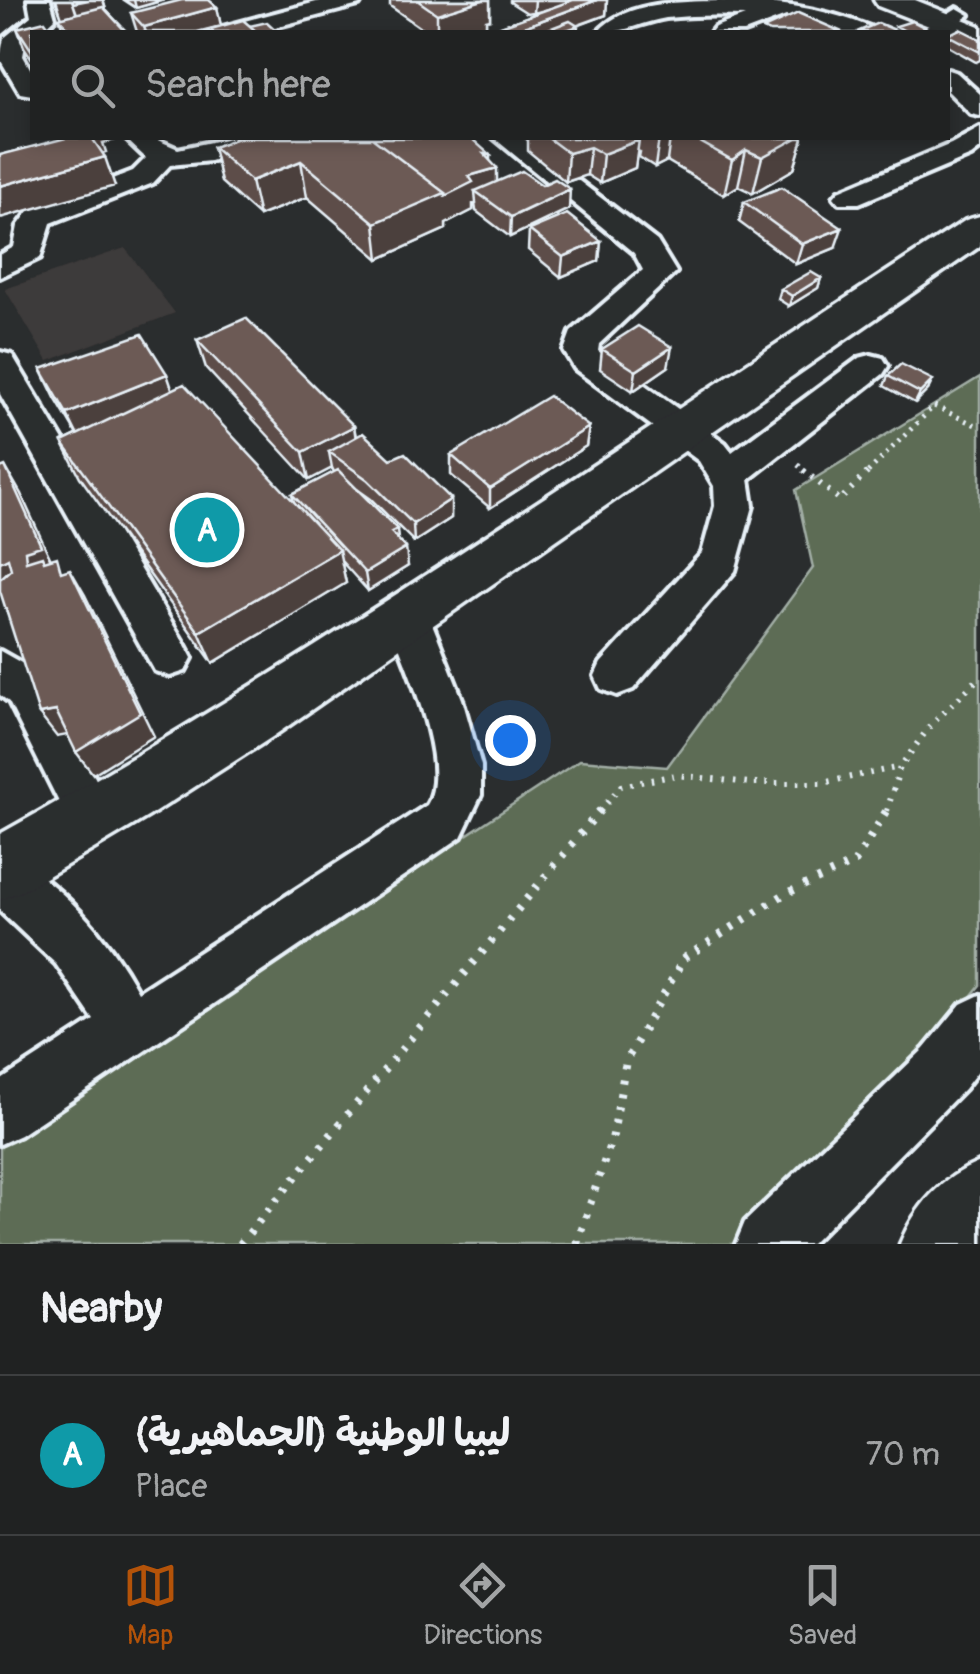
<!DOCTYPE html>
<html lang="en">
<head>
<meta charset="utf-8">
<style>
  body { margin:0; font-family:Pangolin,"Playpen Sans Arabic",sans-serif; background:#2d2f2f; color:#f1f3f6 }
  .you { position:absolute; left:510px; top:740px; width:35px; height:35px; margin:-25px; border:8px solid #fff; border-radius:50%; background:#1a73e8; box-shadow:0 0 0 15px #1a73e833 }
  .badge { display:grid; place-items:center; width:65px; height:65px; border-radius:50%; background:#b45309; color:#fff; font-size:32px; font-weight:700 }
  .pin { position:absolute; translate:-50% -50%; border:5px solid #fff; box-shadow:0 2px 10px #0006 }
  .list { margin:0; padding:0; list-style:none }
  h2 { display:flex; justify-content:space-between; align-items:center; height:130px; margin:0; padding:0 40px; font-size:42px }
  h2 small { font-size:32px; font-weight:400; color:#a2a4a5 }
  .list li { display:grid; grid-template-columns:65px 1fr auto; gap:30px; align-items:center; box-sizing:border-box; height:160px; padding:0 40px; border-top:2px solid #3d3f40 }
  .list b { display:block; font-size:38px; white-space:nowrap }
  .list p { margin:0; font-size:32px; white-space:nowrap; color:#a2a4a5 }
  .list em { font-size:32px; font-style:normal; color:#a2a4a5 }
  .icon { flex:none; width:55px; height:55px; fill:none; stroke:currentColor; stroke-width:2; stroke-linecap:round; stroke-linejoin:round }
  .map { position:relative; flex:none; width:980px; height:1244px; overflow:hidden }
  .search { position:absolute; background:#202222; box-shadow:0 5px 15px #0003; left:30px; right:30px; top:30px; height:110px; display:flex; align-items:center; gap:25px; box-sizing:border-box; padding:0 35px; border-radius:0px; color:#a2a4a5; font-size:38px }
  .sheet { height:290px; background:#202222 }
  nav { display:flex; justify-content:space-around; align-items:center; box-sizing:border-box; height:140px; border-top:2px solid #3d3f40; background:#202222; font-size:28px; color:#a2a4a5 }
  nav a { display:grid; justify-items:center; gap:5px }
  nav .on { color:#b45309 }
  .map>svg:first-child { display:block }
</style>
</head>
<body>
<div class="map">
<svg width="980" height="1244" viewBox="0 0 980 1244">
  <rect width="100%" height="100%" fill="#2a2d2e"/>
  <filter id="ink" filterUnits="userSpaceOnUse"><feTurbulence type="fractalNoise" baseFrequency=".01" numOctaves="2"/><feDisplacementMap in="SourceGraphic" scale="20" xChannelSelector="R" yChannelSelector="G"/><feConvolveMatrix kernelMatrix="1 2 1 2 8 2 1 2 1" color-interpolation-filters="sRGB"/></filter>
  <g filter="url(#ink)">
    <path fill="#3e3a3a" d="M125,248L175,313L48,361L5,289Z"/>
    <path fill="#5d6c54" stroke="#a2aea6" stroke-width="2.5" d="M980,377V985L840,1161L737,1244H0V1143L580,760L667,767L813,568L796,490Z"/>
    <g fill="none" stroke-linecap="round" stroke-linejoin="round">
      <defs>
        <path id="minor" d="M28,0H50L55,18L40,32H32V39L25,45L23,56L32,72V95L20,93L0,59L4,38L31,16Z
          M324,0H362L359,5L256,32H218L222,27Z
          M718,1C776,2 816,6 870,27L874,32H842L786,16L744,32H711L715,27L745,16C719,15 692,15 666,18C641,22 623,34 598,32C625,1 680,2 718,1Z
          M957,8L969,15L946,32H918Z
          M948,70L957,73L980,94V116L971,114L948,91Z
          M980,128V149L971,156L859,203H839L834,197L839,191L951,144Z
          M125,138H153L178,149L230,138H270L266,144L210,161L170,165L153,183L51,223L40,258L0,277V255L14,247L18,226L29,211L133,171L146,158Z
          M494,138H523L657,241L676,272L599,344L598,351L725,443L732,452L859,358L871,355L883,358L888,366L883,374L749,479L753,506L735,571L633,689L617,695L601,689L595,676L601,663L702,553L715,506L714,486L699,461L575,369L564,351L571,332L643,270L634,253Z
          M0,352L12,355L185,645L192,658L185,671L170,676L155,671L0,394Z
          M408,599L423,604L429,616L462,699L481,766V795L461,837L20,1135L0,1144V1081L94,1020L56,964L0,911V853C58,877 109,938 138,992L427,805C453,764 403,659 387,616L393,604Z
          M0,651L41,674L116,818L109,834L92,841L75,834L9,702L0,695Z
          M980,995V1068L964,1089L811,1244H736L745,1222L924,1049L961,1004Z"/>
        <path id="major" d="M874,0H915L980,26V46L878,6Z
          M980,216V246L272,737L149,816L23,891L0,900V834C334,648 645,427 966,220Z"/>
        <path id="highway" d="M980,1162V1244H900C916,1205 941,1178 980,1162Z"/>
      </defs>
      <use href="#minor" stroke="#e8f1f8" stroke-width="8"/>
      <use href="#major" stroke="#e8f1f8" stroke-width="7"/>
      <use href="#highway" stroke="#e8f1f8" stroke-width="7"/>
      <path stroke="#e8f1f8" stroke-width="5" stroke-dasharray="2.5 6" stroke-linecap="butt" d="M798,465L806,472
        M868,472L934,406L980,427"/>
      <path stroke="#e8f1f8" stroke-width="6" stroke-dasharray="2.5 8" stroke-linecap="butt" d="M803,470L840,500L870,470
        M600,811L621,786L676,775L749,783H822L900,767
        M887,811L900,767L930,726L980,677"/>
      <path stroke="#e8f1f8" stroke-width="8" stroke-dasharray="4 10" stroke-linecap="butt" d="M240,1244L602,808
        M577,1244L613,1135L626,1061L684,958L783,895L855,862L888,808"/>
      <use href="#minor" fill="#2a2d2e" fill-rule="evenodd"/>
      <use href="#major" fill="#2a2d2e" fill-rule="evenodd"/>
      <use href="#highway" fill="#2a2d2e" fill-rule="evenodd"/>
    </g>
    <path fill="#5d4d49" stroke="#e8f1f8" stroke-width="2.5" d="M55,0H103L106,10L127,32H64L59,18L62,17Z
      M124,0H164L136,8Z
      M390,0H490V19L486,20V26L465,32H427L390,6Z
      M510,0H607L606,15L577,26L578,32H501V26L546,10L527,13L510,2Z
      M217,7L221,26L197,32H137L131,13Z
      M17,28L32,32V59L24,47Z
      M948,34L980,39V60L976,62L948,46Z
      M528,138H804H803L794,169L753,193L738,186L724,195L667,161L655,167L639,157L640,152L637,151L635,168L600,183L587,175L566,182L528,151Z
      M213,147L490,155V161L497,182L569,209L510,237L476,211L475,203L473,204V210L446,224V229L379,259L307,197L259,216L221,182Z
      M744,202L835,248L796,264L739,222Z
      M529,230L601,241L599,261L561,277L528,250Z
      M821,278L818,288L789,306L778,299L781,289Z
      M197,340L354,426L356,437L451,499V518L414,542L371,499L357,489L397,529L398,539L408,566L368,591L341,561L346,583L213,663L80,477L62,442L77,435L55,398L41,369L173,390L294,502L292,494L334,472L332,468L309,480L206,368Z
      M602,349L668,367L633,391L600,369Z
      M888,376L928,390L915,403L884,386Z
      M589,427L586,446L490,508L451,475V455Z"/>
    <path fill="#4c3f3c" stroke="#e8f1f8" stroke-width="2.5" d="M56,0H72L77,15L62,18Z
      M89,0H103L108,16L80,22L73,3Z
      M134,0H164L136,8Z
      M480,0H490V19L486,20V26L465,32H437V14Z
      M535,0H581L534,13Z
      M597,0H607L606,15L559,32H510Z
      M217,7L221,26L197,32H146L144,27Z
      M578,26V32H561Z
      M78,138H118L119,139L103,143L106,152L85,158Z
      M659,138H670L667,161L655,167Z
      M774,138H804H803L794,169L753,193L762,157Z
      M639,140L635,168L600,183L603,154Z
      M590,147L587,175L566,182L568,153Z
      M746,150L738,186L724,195L732,160Z
      M105,157L115,186L0,218V186Z
      M301,161L307,197L259,216L251,181Z
      M497,168V196L475,191L476,203L473,204V210L446,224V229L379,259L375,223L469,176Z
      M570,189L569,209L510,237L511,217Z
      M842,228L835,248L796,264L802,244Z
      M601,241L599,261L561,277L563,257Z
      M821,278L818,288L789,306L792,296Z
      M672,347L668,367L633,391L636,371Z
      M167,374L177,403L81,442L67,414Z
      M933,380L928,390L915,403L920,393Z
      M354,426L358,454L329,452L332,468L309,480L303,452Z
      M589,427L586,446L490,508V489Z
      M5,466L21,494L57,573L26,561Z
      M451,499V518L414,542L413,524Z
      M406,548L408,566L368,591L365,573Z
      M339,550L346,583L213,663L199,632Z
      M8,558L26,585L0,578V562Z
      M70,569L85,595L154,736L93,774L76,752Z
      M56,711L73,734L57,737L39,714Z"/>
    <path fill="#6c5a55" stroke="#e8f1f8" stroke-width="2.5" d="M182,0H209L217,7L144,27L131,13Z
      M417,0H483L437,14Z
      M573,0H597L510,32L501,26Z
      M103,7L126,32H72L59,18Z
      M798,13L842,32H770L763,29Z
      M243,20L257,32H200Z
      M45,21L53,32H32V51L17,28Z
      M570,21L578,26L561,32H541Z
      M912,21L933,32H907L896,26Z
      M267,22L278,32H257L250,26Z
      M878,23L900,32H857Z
      M960,29L980,39V52L948,35Z
      M66,138H92L105,157L0,186V155Z
      M238,138H372L445,193L375,223L301,161L251,181L213,147Z
      M372,138H471L490,155L484,154L497,168L469,176L473,182L445,196V193Z
      M548,138H636L639,140L603,154L590,147L568,153Z
      M693,138H797L762,157L746,150L732,160Z
      M522,171L542,185L555,179L570,189L511,217L475,191Z
      M782,187L842,228L802,244L744,202Z
      M567,214L601,241L563,257L529,230Z
      M811,272L821,278L792,296L781,289Z
      M246,318L354,426L303,452L197,340Z
      M638,326L672,347L636,371L602,349Z
      M142,334L167,374L67,414L41,369Z
      M901,364L933,380L920,393L888,376Z
      M184,384L339,550L199,632L62,442Z
      M549,396L589,427L490,489L451,455Z
      M363,433L391,459L405,453L451,499L413,524L368,480L329,452Z
      M5,466L41,546L25,551L26,561L42,556L44,561L57,557L61,572L70,569L140,713L76,752L56,711L39,714L0,591V579L11,569L8,558L0,562V468Z
      M338,470L397,529L391,532L406,548L365,573L292,494Z"/>
  </g>
</svg>
<div class="you"></div>
<div class="pin badge" style="left:207px;top:530px;background:#0f9aa8">A</div>
<div class="search"><svg class="icon" aria-label="search" viewBox="0 0 24 24"><circle cx="10" cy="10" r="6"/><path d="M15 15l6 6"/></svg>Search here</div>
</div>
<section class="sheet">
<h2>Nearby<small></small></h2>
<ul class="list">
<li><span class="badge" style="background:#0f9aa8">A</span><div><b>ليبيا الوطنية (الجماهيرية)</b><p>Place</p></div><em>70 m</em></li>
</ul>
</section>
<nav>
<a class="on"><svg class="icon" aria-label="map" viewBox="0 0 24 24"><path d="M3 6l6-2 6 2 6-2v14l-6 2-6-2-6 2zM9 4v14M15 6v14"/></svg>Map</a>
<a><svg class="icon" aria-label="directions" viewBox="0 0 24 24"><path d="M12 3l9 9-9 9-9-9zM9 14v-3h6M13 9l2 2-2 2"/></svg>Directions</a>
<a><svg class="icon" aria-label="saved" viewBox="0 0 24 24"><path d="M7 4h10v16l-5-4-5 4z"/></svg>Saved</a>
</nav>
</body>
</html>
